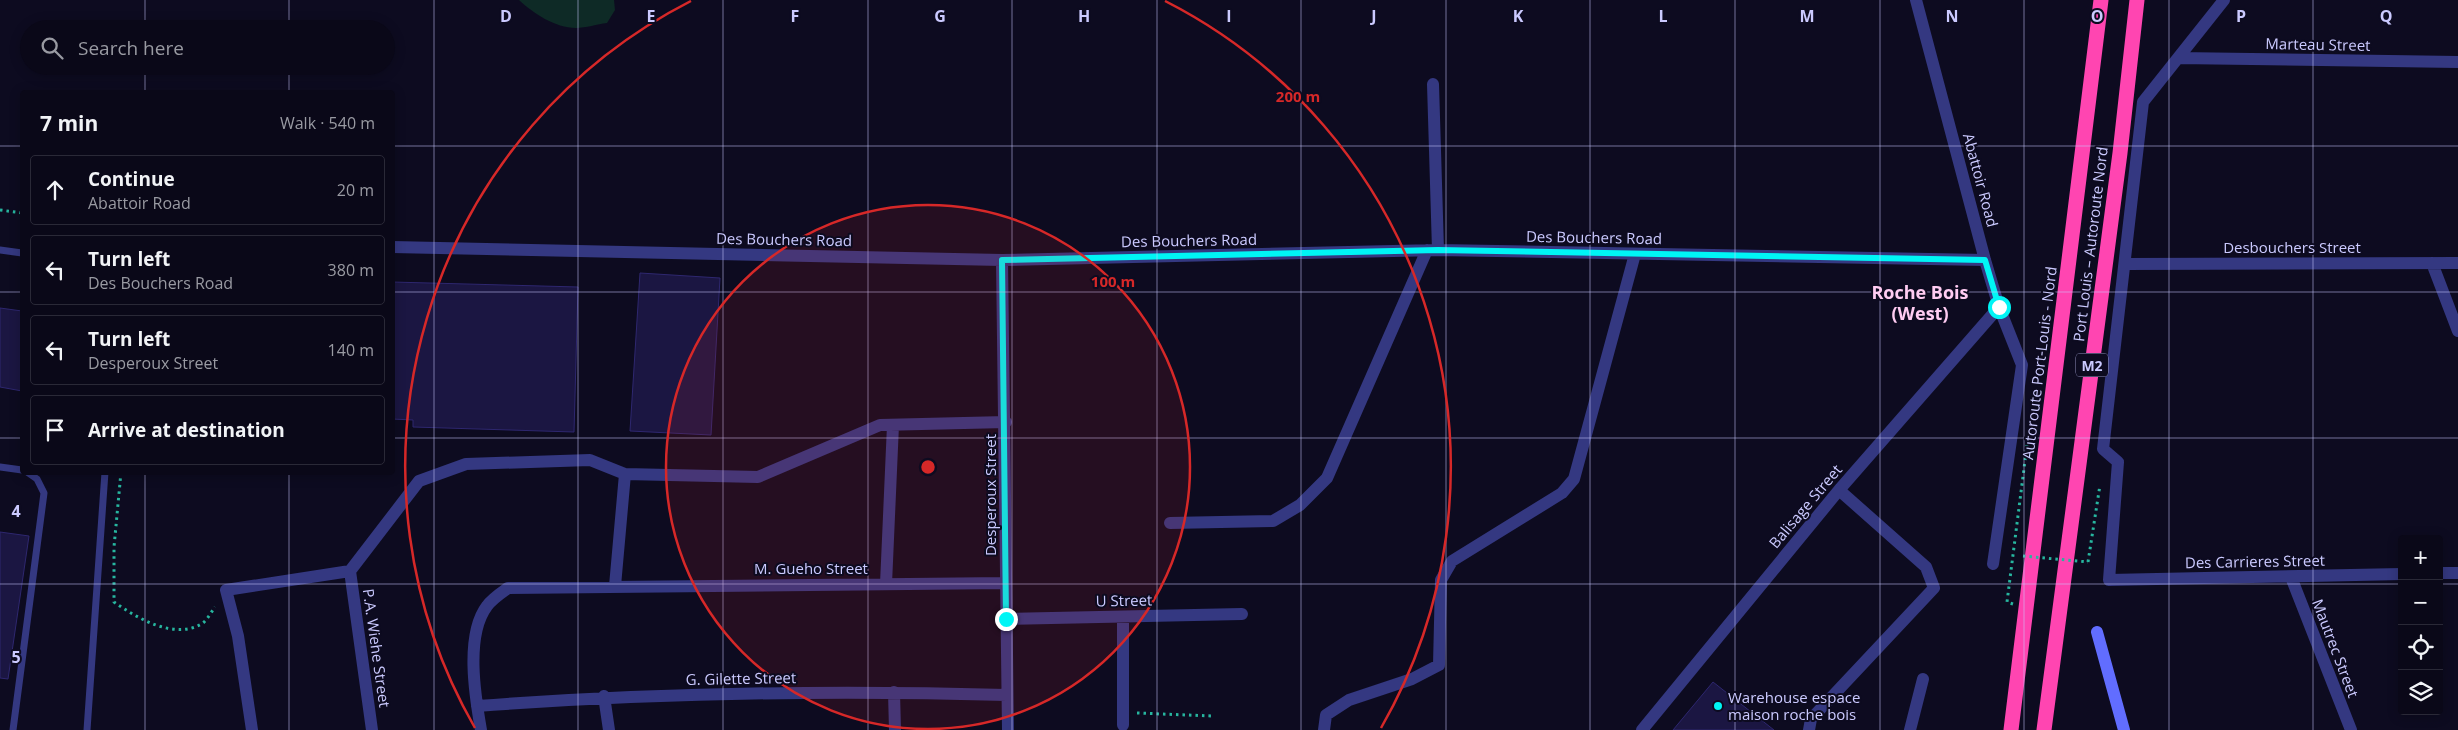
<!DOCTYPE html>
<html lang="en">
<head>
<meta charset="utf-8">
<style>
  body { margin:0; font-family:"Open Sans",sans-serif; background:#181625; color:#f1f3f6 }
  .controls { position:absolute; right:15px; bottom:15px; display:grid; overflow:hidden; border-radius:5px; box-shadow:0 2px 12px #0003 }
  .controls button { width:45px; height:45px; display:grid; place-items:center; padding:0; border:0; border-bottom:1px solid #2a2937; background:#0a0818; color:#f1f3f6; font:25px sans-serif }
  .stop { position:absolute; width:15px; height:15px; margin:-11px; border:4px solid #00f5f5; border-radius:50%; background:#fff }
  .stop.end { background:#00f5f5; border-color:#fff; box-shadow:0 1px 5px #0008 }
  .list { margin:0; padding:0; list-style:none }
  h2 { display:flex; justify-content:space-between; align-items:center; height:65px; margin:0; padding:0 20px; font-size:21px }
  h2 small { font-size:16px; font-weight:400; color:#999aa2 }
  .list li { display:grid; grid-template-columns:32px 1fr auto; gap:15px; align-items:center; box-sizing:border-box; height:70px; margin:0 10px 10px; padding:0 10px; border:1px solid #2a2937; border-radius:5px }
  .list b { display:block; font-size:19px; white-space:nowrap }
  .list p { margin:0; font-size:16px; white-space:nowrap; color:#999aa2 }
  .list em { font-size:16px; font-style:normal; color:#999aa2 }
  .icon { flex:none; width:28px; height:28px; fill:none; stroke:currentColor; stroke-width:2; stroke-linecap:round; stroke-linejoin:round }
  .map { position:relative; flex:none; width:2458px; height:730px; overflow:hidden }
  .search { position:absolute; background:#0a0818; box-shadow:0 2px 12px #0003; left:20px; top:20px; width:375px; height:55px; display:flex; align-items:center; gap:12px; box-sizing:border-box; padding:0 18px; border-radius:28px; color:#999aa2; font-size:19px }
  .panel { position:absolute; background:#0a0818; box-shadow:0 2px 12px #0003; left:20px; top:90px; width:375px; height:385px; border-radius:5px }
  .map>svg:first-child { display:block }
</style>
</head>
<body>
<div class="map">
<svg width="2458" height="730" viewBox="0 0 2458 730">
  <rect width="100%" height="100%" fill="#0d0b20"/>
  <path fill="#0e2a26" d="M519,0H614L615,10L607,23C597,24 586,28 576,28C555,28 533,13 519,0Z"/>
  <path fill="#1b1642" stroke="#2e276f" d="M640,273L720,278L711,435L630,431Z
    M392,282L578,287L574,432L413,427V420L392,419Z
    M0,308L22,311V391L0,387Z
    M0,532L29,536L8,679L0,678Z
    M1713,682L1774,730H1673Z"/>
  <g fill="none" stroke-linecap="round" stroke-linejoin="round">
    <path stroke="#27b69f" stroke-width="3" stroke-dasharray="2.5 4" stroke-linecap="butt" d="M0,210L22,213
      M121,472L114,547V602C137,618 175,641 203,623C208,619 211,612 215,607
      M2088,562L2100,485
      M2013,604L2007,602L2027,445
      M1137,713L1212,716"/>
    <path stroke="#343881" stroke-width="7" d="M0,250L22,253
      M0,467L22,470
      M13,730L44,493L37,479L27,472
      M87,730L105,472"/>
    <path stroke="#343881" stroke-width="12" d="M1916,0L1985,260L1999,307L2022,365L1993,564
      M2224,0L2143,102L2103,449L2118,462L2109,580L2402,574
      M2178,58L2458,62
      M1433,84L1438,250
      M392,247L1002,260L1438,250L1985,260
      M1002,260L1008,730
      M2432,263L2458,331
      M2125,264L2458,263
      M1170,523L1273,521L1300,505L1327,478L1427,250
      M350,571L372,730
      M2439,573H2458
      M2291,577L2351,730
      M886,584L893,425
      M615,586L625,474
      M1123,617V725
      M1006,619L1242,614
      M894,692L895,730
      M604,696L609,730
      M477,706C653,693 830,690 1007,695
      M252,730L238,636L226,590L350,571L419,481L466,464L590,460L625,474L758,477L880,425L1006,422
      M481,730C475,696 465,635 487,606C492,599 501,593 508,588L1006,583
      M1324,730L1326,715L1349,700L1412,679L1439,665L1441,580L1452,561L1562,493L1574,479L1635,254
      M1642,730L1839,490L1999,307
      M1809,730L1811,719L1934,588L1926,567L1839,490
      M1910,730L1923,679"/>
    <path stroke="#616dff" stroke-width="12" d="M2097,632L2124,730"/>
    <path stroke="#ff45b1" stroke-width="15" d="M2011,730L2101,0
      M2044,730L2120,153L2137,0"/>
    <path stroke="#27b69f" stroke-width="3" stroke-dasharray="2.5 4" stroke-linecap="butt" d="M2023,556L2088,562"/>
  </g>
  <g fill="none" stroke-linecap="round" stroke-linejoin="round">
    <path stroke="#00f5f5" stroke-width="6" d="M1006,619L1002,260L1438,250L1985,260L1999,307"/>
  </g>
  <path fill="none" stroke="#cbcaff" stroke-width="1" stroke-opacity="0.55" d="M145,0V29M289,0V29M434,0V730M578,0V730M723,0V730M868,0V730M1012,0V730M1157,0V730M1301,0V730M1446,0V730M1590,0V730M1735,0V730M1880,0V730M2024,0V730M2169,0V730M2313,0V730M145,66V92M289,66V92M0,146H22M392,146H2458M0,292H22M392,292H2458M0,438H22M392,438H2458M145,472V730M289,472V730M0,584H2402M2439,584H2458"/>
  <circle cx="928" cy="467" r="262" fill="#d62828" fill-opacity=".12"/>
  <g fill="none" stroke="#d62828" stroke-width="2.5">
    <circle cx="928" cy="467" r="262"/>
    <path d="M475 728A523 523 0 0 1 691 1M1165 1A523 523 0 0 1 1381 728"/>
  </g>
  <circle fill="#00f5f5" stroke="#0d0b20" stroke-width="2" cx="1718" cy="706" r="5"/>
  <g text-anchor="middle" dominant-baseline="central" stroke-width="4" stroke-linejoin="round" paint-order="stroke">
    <rect fill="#0d0b20" stroke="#9291bc" stroke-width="1" x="2076" y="353.5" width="32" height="23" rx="4"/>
    <g font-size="14" font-weight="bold" fill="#cbcaff">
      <text x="2092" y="365">M2</text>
    </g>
    <g font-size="15" fill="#cbcaff" stroke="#0d0b20">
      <text transform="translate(2318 44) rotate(1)">Marteau Street</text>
      <text transform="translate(1981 180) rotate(75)">Abattoir Road</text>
      <text transform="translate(1594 237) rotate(1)">Des Bouchers Road</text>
      <text transform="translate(784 239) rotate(1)">Des Bouchers Road</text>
      <text transform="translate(1189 240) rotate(-1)">Des Bouchers Road</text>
      <text transform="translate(2090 244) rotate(-83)">Port Louis – Autoroute Nord</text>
      <text x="2292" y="247">Desbouchers Street</text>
      <text transform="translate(2039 363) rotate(-83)">Autoroute Port-Louis - Nord</text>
      <text transform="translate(990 495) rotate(-90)">Desperoux Street</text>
      <text transform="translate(1805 506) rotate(-50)">Balisage Street</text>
      <text transform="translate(2255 561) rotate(-1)">Des Carrieres Street</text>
      <text x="811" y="568">M. Gueho Street</text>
      <text transform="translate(1124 600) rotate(-1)">U Street</text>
      <text transform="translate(377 648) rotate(82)">P.A. Wiehe Street</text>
      <text transform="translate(2336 648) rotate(69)">Mautrec Street</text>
      <text transform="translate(741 678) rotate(-1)">G. Gilette Street</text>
    </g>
    <g font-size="15" fill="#cbcaff" stroke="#0d0b20" text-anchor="start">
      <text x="1728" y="697">Warehouse espace<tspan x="1728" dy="17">maison roche bois</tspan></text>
    </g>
    <g font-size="18" font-weight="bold" fill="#ffccf2" stroke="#0d0b20">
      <text x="1920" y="292">Roche Bois<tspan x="1920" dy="21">(West)</tspan></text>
    </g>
  </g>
  <g font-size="16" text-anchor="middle" font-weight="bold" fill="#cbcaff" stroke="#0d0b20" stroke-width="4" stroke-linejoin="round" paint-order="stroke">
    <text x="506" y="22">D</text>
    <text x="651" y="22">E</text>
    <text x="795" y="22">F</text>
    <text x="940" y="22">G</text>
    <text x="1084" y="22">H</text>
    <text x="1229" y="22">I</text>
    <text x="1374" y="22">J</text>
    <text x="1518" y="22">K</text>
    <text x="1663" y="22">L</text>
    <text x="1807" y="22">M</text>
    <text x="1952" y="22">N</text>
    <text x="2097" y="22">O</text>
    <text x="2241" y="22">P</text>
    <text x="2386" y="22">Q</text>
    <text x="16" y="517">4</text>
    <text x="16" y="663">5</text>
  </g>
  <circle cx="928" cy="467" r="8" fill="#d62828" stroke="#0d0b20" stroke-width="2.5"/>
  <g font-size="15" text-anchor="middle" font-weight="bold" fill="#d62828" stroke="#0d0b20" stroke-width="4" stroke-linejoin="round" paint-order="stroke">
    <text x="1298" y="102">200 m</text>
    <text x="1113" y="287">100 m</text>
  </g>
</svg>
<div class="controls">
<button>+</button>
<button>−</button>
<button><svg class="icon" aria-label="locate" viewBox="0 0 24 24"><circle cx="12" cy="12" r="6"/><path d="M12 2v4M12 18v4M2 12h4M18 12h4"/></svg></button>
<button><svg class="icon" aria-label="layers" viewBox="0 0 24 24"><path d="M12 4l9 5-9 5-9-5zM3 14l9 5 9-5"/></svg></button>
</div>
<div class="stop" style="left:1999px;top:307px"></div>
<div class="stop end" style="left:1006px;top:619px"></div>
<div class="search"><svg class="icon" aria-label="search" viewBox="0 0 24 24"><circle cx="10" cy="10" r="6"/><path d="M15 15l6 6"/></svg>Search here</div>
<section class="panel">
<h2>7 min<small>Walk · 540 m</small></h2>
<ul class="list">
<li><svg class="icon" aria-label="ahead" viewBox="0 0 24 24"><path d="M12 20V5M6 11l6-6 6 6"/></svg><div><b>Continue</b><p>Abattoir Road</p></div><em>20 m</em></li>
<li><svg class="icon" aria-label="left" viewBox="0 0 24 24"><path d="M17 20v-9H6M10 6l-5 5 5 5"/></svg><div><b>Turn left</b><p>Des Bouchers Road</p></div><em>380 m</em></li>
<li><svg class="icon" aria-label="left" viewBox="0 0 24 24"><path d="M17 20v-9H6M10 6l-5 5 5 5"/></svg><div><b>Turn left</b><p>Desperoux Street</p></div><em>140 m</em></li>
<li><svg class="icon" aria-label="arrive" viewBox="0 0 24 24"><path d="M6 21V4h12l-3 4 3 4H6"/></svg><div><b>Arrive at destination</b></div></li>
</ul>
</section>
</div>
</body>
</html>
